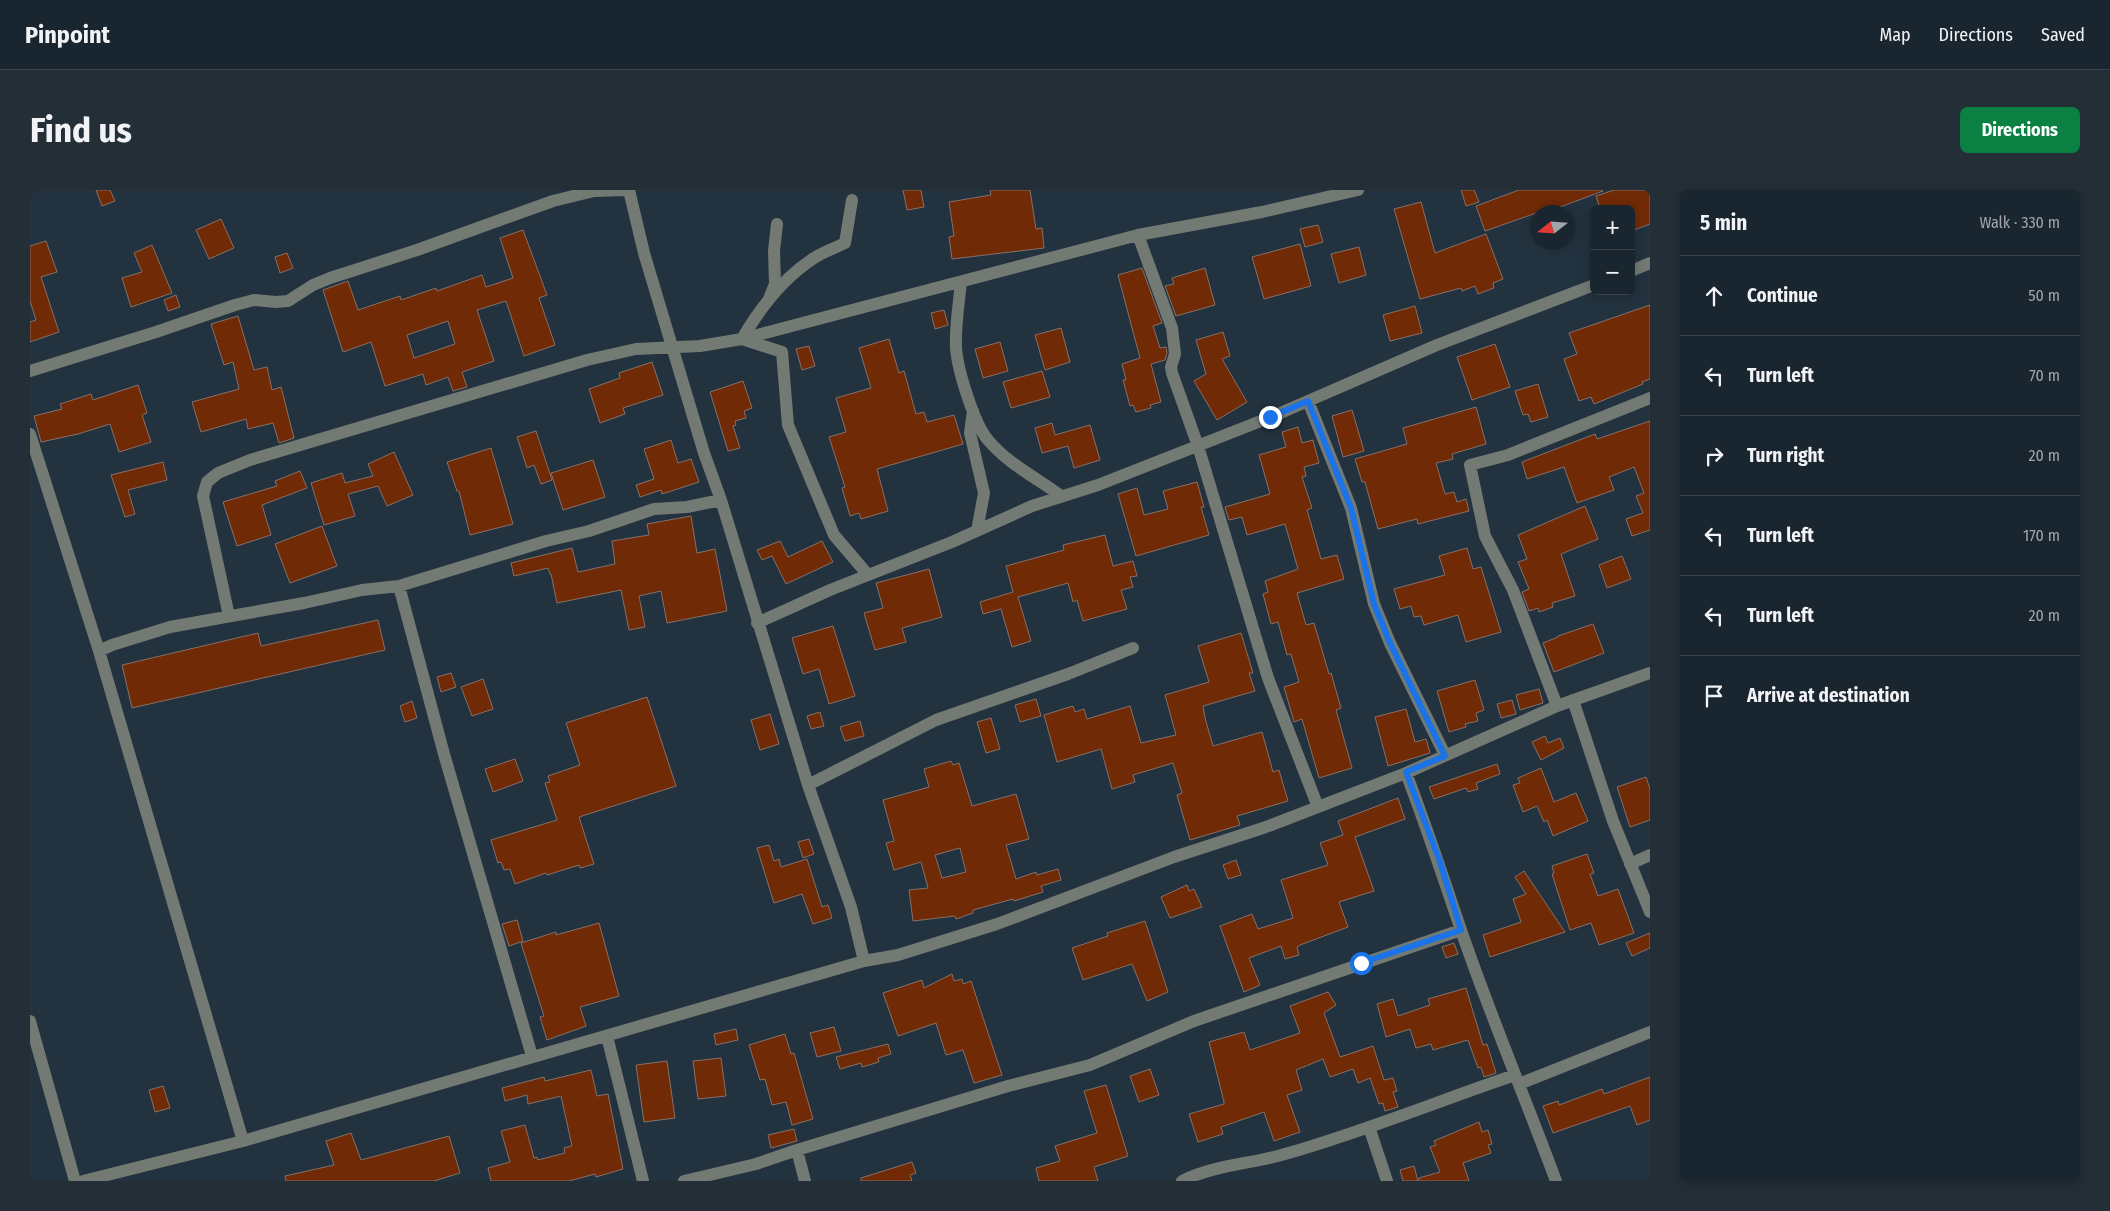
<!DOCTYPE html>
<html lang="en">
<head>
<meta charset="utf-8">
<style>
  body { margin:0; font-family:"Fira Sans Condensed",sans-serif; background:#232e37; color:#f1f3f6 }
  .controls { position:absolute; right:15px; top:15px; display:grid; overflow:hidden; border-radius:8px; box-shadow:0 2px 12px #0003 }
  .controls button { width:45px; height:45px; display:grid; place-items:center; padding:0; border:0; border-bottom:1px solid #38434b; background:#1a262f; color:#f1f3f6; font:25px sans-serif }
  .compass { position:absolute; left:1500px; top:15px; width:45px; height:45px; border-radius:50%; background:#1a262f; box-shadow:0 2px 12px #0003; rotate:253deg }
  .stop { position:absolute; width:15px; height:15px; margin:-11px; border:4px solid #1a73e8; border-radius:50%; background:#fff }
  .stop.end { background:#1a73e8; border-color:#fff; box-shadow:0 1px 5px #0008 }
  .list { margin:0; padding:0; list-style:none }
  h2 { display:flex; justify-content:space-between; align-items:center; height:65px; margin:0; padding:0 20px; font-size:21px }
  h2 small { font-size:16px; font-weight:400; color:#9fa5aa }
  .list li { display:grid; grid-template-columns:32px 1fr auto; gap:15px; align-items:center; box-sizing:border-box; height:80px; padding:0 20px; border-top:1px solid #38434b }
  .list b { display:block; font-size:19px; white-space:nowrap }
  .list em { font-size:16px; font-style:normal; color:#9fa5aa }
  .icon { flex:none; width:28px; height:28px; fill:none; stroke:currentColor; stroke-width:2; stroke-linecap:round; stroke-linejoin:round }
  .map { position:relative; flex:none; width:1620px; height:991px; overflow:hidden; border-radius:8px }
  header { display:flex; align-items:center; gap:30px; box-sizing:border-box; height:70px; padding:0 25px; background:#1a262f; border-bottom:1px solid #38434b }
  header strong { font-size:24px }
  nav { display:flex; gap:28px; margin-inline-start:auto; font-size:18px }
  .intro { display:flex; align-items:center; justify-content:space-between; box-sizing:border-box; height:120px; padding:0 30px }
  h1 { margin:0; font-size:35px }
  .button { padding:12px 22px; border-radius:8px; background:#0b8043; color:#fff; font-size:18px; font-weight:700 }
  main { display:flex; gap:30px; padding:0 30px }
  aside { flex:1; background:#1a262f; border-radius:8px; box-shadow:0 2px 12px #0003 }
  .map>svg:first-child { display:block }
</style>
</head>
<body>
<header>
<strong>Pinpoint</strong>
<nav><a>Map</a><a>Directions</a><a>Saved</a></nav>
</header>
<div class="intro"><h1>Find us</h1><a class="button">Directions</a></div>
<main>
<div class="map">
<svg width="1620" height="991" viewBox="0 0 1620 991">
  <rect width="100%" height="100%" fill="#23323f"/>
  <path fill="#712a06" stroke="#867068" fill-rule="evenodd" d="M66,0H80L85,11L72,16Z
    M873,0H891L894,17L877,20Z
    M960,0H1000L1006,39L1012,38L1014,58L922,69L919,47L924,46L919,12L961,5Z
    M1431,0H1444L1449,12L1436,16Z
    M1489,0H1572L1573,1L1533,16L1512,22V21L1455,41L1446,16Z
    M1584,0H1620V34L1601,41V19H1570L1566,6Z
    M1391,12L1405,63L1456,44L1473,89L1463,93L1464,98L1448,104L1445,96L1432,101L1431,98L1390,109L1364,19Z
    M191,29L204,58L179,69L166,40Z
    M1288,35L1293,52L1275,57L1270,39Z
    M493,40L517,105L509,108L525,155L494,166L476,111L447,120L464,171L432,182L437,197L423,201L418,187L396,195L393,184L355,196L341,152L313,162L293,100L318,91L328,120L370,106L371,110L406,98L407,101L452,85L456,97L483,88L470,48ZM418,131L425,154L384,168L377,145Z
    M16,51L27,82L11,87L29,142L0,152V132L6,130L0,111V56Z
    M1270,54L1281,96L1234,109L1222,67Z
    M122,55L142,103L101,117L92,88L112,82L104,63Z
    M1329,57L1336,85L1309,93L1301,64Z
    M257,63L263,78L250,83L245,67Z
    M1112,78L1132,133L1123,136L1130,158L1136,157L1137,163L1135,170L1121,174L1131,212L1120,215L1121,218L1106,222L1103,215L1100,216L1093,190H1096L1092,174L1110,168L1088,85Z
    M1175,78L1185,115L1146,126L1135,96L1144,94L1142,88Z
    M146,105L150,117L138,121L134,110Z
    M1620,115V189L1612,192L1613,194L1564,214L1561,207L1549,211L1534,169L1547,164L1539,143Z
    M1385,116L1392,143L1360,151L1353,125Z
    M914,120L918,135L905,139L901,123Z
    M208,126L224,180L237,177L242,200L251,197L264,248L249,253L243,233L218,239L216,229L171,242L162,212L209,199L203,172L194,175L181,134Z
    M1031,138L1040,172L1015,180L1005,145Z
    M1193,142L1200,166L1192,169L1217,212L1187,230L1164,191L1176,184L1166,150Z
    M859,149L869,183L874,181L886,224L894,222L897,232L924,225L933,254L847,279L858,321L831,329L829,323L820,326L812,298L815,297L799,247L816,242L806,208L841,198L829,158Z
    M970,152L978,181L953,188L945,159Z
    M1465,154L1480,197L1442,210L1427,167Z
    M779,156L785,176L772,180L766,159Z
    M622,172L633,205L593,218L595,224L570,233L559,199L590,188L589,183Z
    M1012,181L1020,207L981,218L973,192Z
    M713,191L722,218L714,221L716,228L705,231L706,235L703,236L710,258L698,261L680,202Z
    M1508,194L1518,227L1501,232L1498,224L1493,225L1485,201Z
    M108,195L117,223L112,225L121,252L89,262L80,234L48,244L11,252L4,226L32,219L30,214L61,204L63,210Z
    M1446,217L1456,254L1422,264L1423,269L1406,273L1415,304L1424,302L1427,312L1436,309L1439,321L1388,334L1387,329L1348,339L1335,292H1332L1325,269L1377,254L1373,238Z
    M1322,220L1334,261L1313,267L1302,226Z
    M1620,231V340L1602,346L1596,329L1613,323L1606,306L1614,303L1604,277L1579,287L1584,300L1547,313L1534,277L1497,289L1492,272L1565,244L1567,249Z
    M1022,233L1025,245L1060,235L1070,270L1044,278L1038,256L1012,263L1005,238Z
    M1268,237L1272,253L1283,250L1289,273L1274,277L1276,286L1272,287L1282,318L1277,320L1291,369L1307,365L1314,389L1267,403L1276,435L1284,433L1299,484L1301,483L1311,518L1306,520L1322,578L1289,588L1272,529L1264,532L1254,497L1269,492L1261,464L1257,465L1248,432L1241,434L1233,404L1238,402L1235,391L1268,379L1255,334L1217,345L1212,327L1199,330L1195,317L1240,304L1229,265L1256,257L1252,242Z
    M506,241L522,290L511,294L504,275L497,278L487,247Z
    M641,250L648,273L661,269L669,292L632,304L631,300L610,307L606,295L624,289L614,259Z
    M461,258L483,334L440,345L429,301H427L417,272Z
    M364,262L383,305L357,316L348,296L318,304L325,326L294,335L281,293L312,283L315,293L343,286L338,274Z
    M563,270L575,307L533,320L521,283Z
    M133,272L137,290L98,300L105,324L95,327L81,285Z
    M270,281L277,298L232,315L241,345L207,356L193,312L247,296L245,291Z
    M1167,292L1174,317H1171L1179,345L1106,366L1088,304L1107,298L1114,325L1138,319L1133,301Z
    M1555,316L1568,349L1531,364L1545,406L1522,413L1523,417L1509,422L1508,418L1499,421L1492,402L1499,399L1488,372L1497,369L1488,345Z
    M661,326L667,363L685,359L697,421L637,433L631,401L609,406L615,437L599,440L591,400L527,413L521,384H520L518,378L484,386L481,373L542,358L548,382L585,374L582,351L619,345L617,334Z
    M292,336L307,376L260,393L245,354Z
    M1075,345L1083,376L1103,371L1107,386L1100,387L1103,397L1091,400L1097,419L1053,431L1047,410L1043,412L1038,393L988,407L1001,451L982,457L971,419L953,424L950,412L983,402L976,376L1034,360L1033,355Z
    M750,351L758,367L792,351L803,372L756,394L742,366L732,370L727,360Z
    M1437,358L1443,379L1451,377L1471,442L1436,452L1428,425L1394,435L1391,426L1384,427L1381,416L1370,419L1364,399L1415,385L1409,366Z
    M1592,366L1601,389L1577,398L1569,375Z
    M899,379L912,427L872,438L876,452L845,460L834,423L853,418L846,393Z
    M348,430L355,460L102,518L92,475L228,443L231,456Z
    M1563,434L1574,463L1524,482L1513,453L1528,447V446Z
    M803,436L825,506L799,514L789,479L773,484L762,448Z
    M1211,443L1223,483H1219L1225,501L1173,516L1175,528L1183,556L1232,542L1243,582L1249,580L1258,611L1207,626L1210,635L1160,650L1147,605L1152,603L1143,573L1103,585L1105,592L1082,599L1071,559L1027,572L1014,525L1043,516L1045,522L1054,519L1057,529L1100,516L1111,553L1146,545L1135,505L1179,492L1168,456Z
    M421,483L426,497L411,502L407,487Z
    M453,489L463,519L442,526L431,497Z
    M1445,490L1454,520L1446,523L1448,531L1435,534L1436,537L1419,542L1407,501Z
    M1509,499L1513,513L1490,520L1486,505Z
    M617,507L646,596L549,627L564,674L550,678L549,675L517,685L516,683L485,694L480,679L474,680L471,672L468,673L461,650L527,630L515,593L520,592L518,586L550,575L536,533Z
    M1006,509L1011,526L990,532L985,515Z
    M1482,510L1486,524L1471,528L1467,514Z
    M382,511L387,528L375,532L370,516Z
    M1376,519L1385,552L1396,549L1400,563L1358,576L1345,527Z
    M790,522L794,536L781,539L777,526Z
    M740,524L749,554L730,560L721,530Z
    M961,528L970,559L956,563L947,532Z
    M830,531L834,546L815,551L810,537Z
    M1515,546L1518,553L1530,548L1534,558L1511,570L1502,552Z
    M485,569L493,591L463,602L455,579Z
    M921,571L923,575L929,573L942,616L986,604L999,649L976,655L986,689L1006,682L1007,685L1028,679L1031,690L1011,696L1013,702L984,711L983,709L943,720V723L926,729L925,726L883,731L879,700L898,698L891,672L864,680L856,653L864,651L853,610L899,597L894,579ZM930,658L936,682L912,688L905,665Z
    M1467,574L1470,584L1446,593L1448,599L1438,602L1436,598L1404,609L1399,597Z
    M1511,578L1524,612L1546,603L1558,631L1523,646L1517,630L1514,632L1507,616L1493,622L1483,595L1490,593L1488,588Z
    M1616,587L1620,599V630L1600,637L1587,597Z
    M1368,608L1375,629L1325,647L1344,701L1309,712L1318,737L1270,755L1267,757L1269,765L1255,769L1251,756L1219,768L1230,795L1214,802L1190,736L1222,724L1228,739L1263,728L1251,690L1298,675L1290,653L1313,645L1308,631Z
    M779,649L784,664L773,668L768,652Z
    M739,655L744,671L749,669L751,677L777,669L792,717L798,715L802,728L783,734L772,704L744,713L727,658Z
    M1557,664L1564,683L1560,684L1568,706L1588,699L1604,743L1569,755L1561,733L1540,740L1522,684L1524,683L1522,676Z
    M1206,670L1211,685L1198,689L1193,675Z
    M1494,681L1535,742L1460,767L1453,745L1491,732L1483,709L1496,704L1485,687Z
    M1157,695L1159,701L1164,699L1172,717L1140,728L1131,707Z
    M487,730L493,751L479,756L472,734Z
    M1115,731L1138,802L1117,811L1102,774L1053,790L1042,758L1078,746L1077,743Z
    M569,733L589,806L550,817L556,836L517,850L510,827L514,826L491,753L526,742V745Z
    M1620,743V758L1602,766L1596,753Z
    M1424,753L1428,764L1416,768L1412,757Z
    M922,784L924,791L932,789L933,794L941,791L972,885L944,893L933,860L916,865L906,833L868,846L853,803L892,790L894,798Z
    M1436,798L1453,855L1457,854L1466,883L1454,887L1451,877L1448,878L1438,850L1403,860L1401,854L1386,858L1380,839L1356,847L1347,814L1363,809L1368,826L1400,815L1398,809Z
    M1298,802L1306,815L1294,823L1310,867L1343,856L1354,890L1363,888L1367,901L1363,902L1368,917L1355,921L1353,913L1349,914L1340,888L1328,893L1323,879L1300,887L1293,869L1266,880L1272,900L1257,905L1270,942L1244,951L1234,922L1191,937L1193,944L1168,952L1159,924L1194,914V912L1179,852L1214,842L1220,860L1270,843L1260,816Z
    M804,837L811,861L787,867L780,843Z
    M706,839L708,850L686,855L684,844Z
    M755,844L761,864L764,863L783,929L762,935L756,912L742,915L735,889L730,890L719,855Z
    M858,854L861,864L848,868L849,872L832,877L831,873L810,879L806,867Z
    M691,868L696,906L668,909L663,871Z
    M637,871L645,928L614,932L606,875Z
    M1120,879L1129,905L1109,912L1100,886Z
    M561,880L567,906L578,904L593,979L566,987L565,984L539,991H461L458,978L480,972L471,941L495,935L504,968L507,967L508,970L535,963L534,958L542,956L531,906L498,914L497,905L475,911L472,898L514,887L515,891Z
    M1620,887V930L1607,935L1600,916L1523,943L1513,916L1528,911L1529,915L1572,899L1574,904Z
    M1076,895L1098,966L1064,977L1068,991H1009L1006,978L1030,971L1025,956L1067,943L1054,901Z
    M133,896L140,918L125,922L119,900Z
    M1449,932L1452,942L1458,940L1462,954L1458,955L1461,963L1433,973L1439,991H1389V988L1410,982L1400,957L1406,955L1404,951Z
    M764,939L767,951L741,958L738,945Z
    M321,943L331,970L419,946L430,983L404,991H256L255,986L304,975L296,951Z
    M882,972L886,983L880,985L882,991H831V988Z
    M1384,976L1388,991H1373L1370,980Z"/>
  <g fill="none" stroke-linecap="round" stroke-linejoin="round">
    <path stroke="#737a73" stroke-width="12" d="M599,0L614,63L674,263L691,310L778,595L821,717L834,771
      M822,10L815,53C805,58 793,62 784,68C753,88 730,118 712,149L752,162L758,235L804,345L838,385
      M1108,45L1142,138L1145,164L1141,177L1142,183L1168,256L1238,488L1288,617
      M1601,81L1620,73
      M931,92C929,113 925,136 926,157C927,178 944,234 958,250C978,274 1007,288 1031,306
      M740,106L745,94L744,61L747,34
      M0,181L126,142L205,115L224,110L246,112L258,111L283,95L300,88L387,60L523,11L564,1L596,0
      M1278,211L1321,318L1344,414L1360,453L1415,565
      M943,221L940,243L954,303L947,341
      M0,244L69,461
      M369,396L414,564L502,866
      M199,426L173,306L177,292L188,283L220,270L557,170L606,159L670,156L712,149L1108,45L1232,22L1328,0
      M727,433L800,400L922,352L1002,316L1068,295L1241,227L1407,155L1564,95
      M1543,510L1583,631L1620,722
      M1527,516L1483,400L1455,346L1440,275L1478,265L1620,208
      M1376,583C1396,635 1413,687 1431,740C1460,825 1495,907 1526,991
      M778,595L906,530L1038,484L1103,458
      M1600,674L1620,665
      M0,831L45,991
      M577,846L613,991
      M1489,894L1620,842
      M1339,937L1357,991
      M213,951L69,461L82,455L140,437L274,413L332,400L369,396L516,351L559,341L624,319L657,317L691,310
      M767,960L775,991
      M53,991L213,951L834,771L868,765L967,734L1144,667L1236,637L1376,583L1527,516L1620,483
      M654,991L726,974L767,960L978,896L1060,875L1164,831L1431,740
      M1152,991C1184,975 1221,974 1255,964C1333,942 1408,911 1485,885"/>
  </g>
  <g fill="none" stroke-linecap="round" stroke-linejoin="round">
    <path stroke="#1a73e8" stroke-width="6" d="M1240,227L1278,211L1321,318L1344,414L1360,453L1415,566L1376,582L1410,672L1431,740L1331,773"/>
  </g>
</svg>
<div class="controls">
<button>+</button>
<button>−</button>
</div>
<svg class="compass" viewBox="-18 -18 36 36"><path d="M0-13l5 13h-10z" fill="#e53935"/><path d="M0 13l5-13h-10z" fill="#9fa5aa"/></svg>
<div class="stop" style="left:1331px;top:773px"></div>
<div class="stop end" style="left:1240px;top:227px"></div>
</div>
<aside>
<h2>5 min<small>Walk · 330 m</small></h2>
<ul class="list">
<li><svg class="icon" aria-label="ahead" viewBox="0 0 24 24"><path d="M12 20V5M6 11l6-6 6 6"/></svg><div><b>Continue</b></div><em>50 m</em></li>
<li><svg class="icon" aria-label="left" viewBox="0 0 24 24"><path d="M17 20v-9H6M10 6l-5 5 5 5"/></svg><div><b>Turn left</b></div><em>70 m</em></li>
<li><svg class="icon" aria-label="right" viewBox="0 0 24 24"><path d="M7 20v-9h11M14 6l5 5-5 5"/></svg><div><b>Turn right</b></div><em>20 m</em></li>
<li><svg class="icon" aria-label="left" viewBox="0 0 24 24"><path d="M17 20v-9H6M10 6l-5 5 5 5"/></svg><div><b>Turn left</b></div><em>170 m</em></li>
<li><svg class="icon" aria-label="left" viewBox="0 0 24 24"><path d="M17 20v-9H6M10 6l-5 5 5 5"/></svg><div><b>Turn left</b></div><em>20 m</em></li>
<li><svg class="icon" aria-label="arrive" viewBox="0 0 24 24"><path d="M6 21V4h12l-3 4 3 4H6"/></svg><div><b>Arrive at destination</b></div></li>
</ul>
</aside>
</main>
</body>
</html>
